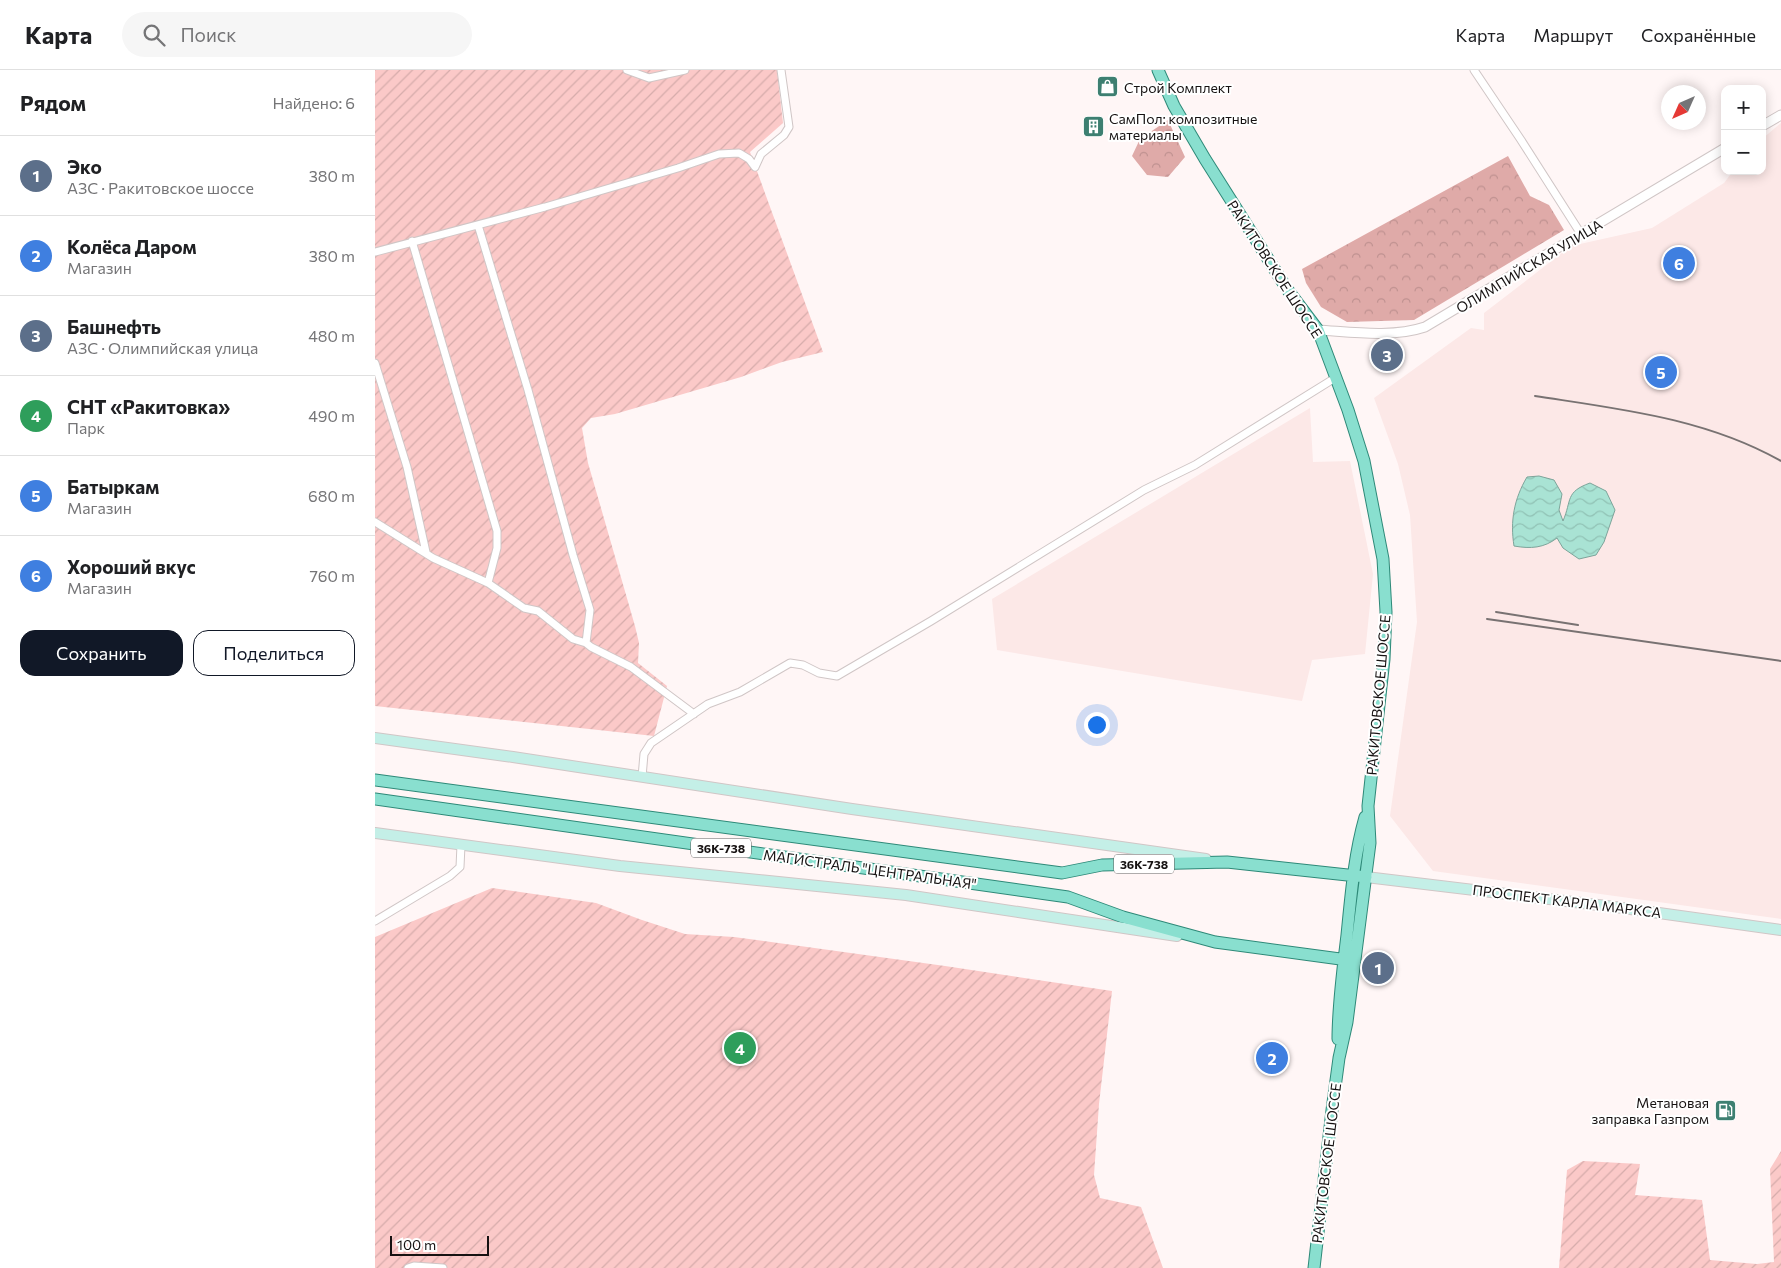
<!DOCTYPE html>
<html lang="ru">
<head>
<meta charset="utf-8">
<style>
  body { margin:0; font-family:Commissioner,sans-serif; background:#f6f6f6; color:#202124 }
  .controls { position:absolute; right:15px; top:15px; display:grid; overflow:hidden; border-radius:10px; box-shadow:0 2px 12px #0003 }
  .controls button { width:45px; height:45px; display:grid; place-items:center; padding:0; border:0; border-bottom:1px solid #e0e0e0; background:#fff; color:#202124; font:25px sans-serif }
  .compass { position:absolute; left:1286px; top:15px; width:45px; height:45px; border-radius:50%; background:#fff; box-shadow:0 2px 12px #0003; rotate:225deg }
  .scale { position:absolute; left:15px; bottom:12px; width:99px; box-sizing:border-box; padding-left:5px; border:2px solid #161212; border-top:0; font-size:14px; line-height:18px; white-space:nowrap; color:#161212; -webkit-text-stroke:4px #fff; paint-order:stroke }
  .you { position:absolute; left:721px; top:654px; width:18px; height:18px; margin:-12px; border:4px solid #fff; border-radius:50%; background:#1a73e8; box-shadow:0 0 0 8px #1a73e833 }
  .badge { display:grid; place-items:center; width:32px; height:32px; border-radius:50%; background:#111827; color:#fff; font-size:16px; font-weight:700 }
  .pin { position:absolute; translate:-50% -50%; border:2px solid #fff; box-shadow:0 1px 5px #0006 }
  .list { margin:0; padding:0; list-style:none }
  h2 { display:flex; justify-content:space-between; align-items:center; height:65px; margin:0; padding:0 20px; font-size:21px }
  h2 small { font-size:16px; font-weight:400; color:#757577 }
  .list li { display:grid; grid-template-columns:32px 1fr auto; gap:15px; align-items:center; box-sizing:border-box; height:80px; padding:0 20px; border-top:1px solid #e0e0e0 }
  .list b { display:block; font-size:19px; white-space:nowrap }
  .list p { margin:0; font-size:16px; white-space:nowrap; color:#757577 }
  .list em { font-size:16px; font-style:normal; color:#757577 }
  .actions { display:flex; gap:10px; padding:15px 20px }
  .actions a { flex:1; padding:11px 0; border:1px solid #111827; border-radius:15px; text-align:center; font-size:18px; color:#111827 }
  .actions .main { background:#111827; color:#fff }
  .icon { flex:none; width:28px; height:28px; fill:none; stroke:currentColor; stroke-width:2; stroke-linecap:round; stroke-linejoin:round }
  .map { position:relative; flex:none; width:1406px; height:1198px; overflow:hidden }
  header { display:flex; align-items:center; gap:30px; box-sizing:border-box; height:70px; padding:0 25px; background:#fff; border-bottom:1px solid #e0e0e0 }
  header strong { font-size:24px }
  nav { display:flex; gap:28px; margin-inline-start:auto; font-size:18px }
  .search { width:350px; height:45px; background:#f6f6f6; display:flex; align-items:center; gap:12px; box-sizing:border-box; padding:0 18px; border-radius:28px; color:#757577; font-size:19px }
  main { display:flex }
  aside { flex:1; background:#fff }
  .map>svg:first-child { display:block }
</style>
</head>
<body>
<header>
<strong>Карта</strong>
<div class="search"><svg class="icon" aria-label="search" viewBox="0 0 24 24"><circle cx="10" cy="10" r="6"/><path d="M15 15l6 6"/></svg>Поиск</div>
<nav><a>Карта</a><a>Маршрут</a><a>Сохранённые</a></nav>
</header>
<main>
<aside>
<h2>Рядом<small>Найдено: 6</small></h2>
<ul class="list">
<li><span class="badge" style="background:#5c6f8a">1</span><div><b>Эко</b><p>АЗС · Ракитовское шоссе</p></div><em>380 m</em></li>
<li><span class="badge" style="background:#3f7fe0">2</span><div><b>Колёса Даром</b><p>Магазин</p></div><em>380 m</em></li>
<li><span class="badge" style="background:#5c6f8a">3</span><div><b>Башнефть</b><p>АЗС · Олимпийская улица</p></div><em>480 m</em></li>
<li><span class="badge" style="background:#2e9e5b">4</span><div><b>СНТ «Ракитовка»</b><p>Парк</p></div><em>490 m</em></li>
<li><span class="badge" style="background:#3f7fe0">5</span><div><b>Батыркам</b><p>Магазин</p></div><em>680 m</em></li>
<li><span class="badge" style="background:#3f7fe0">6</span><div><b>Хороший вкус</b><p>Магазин</p></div><em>760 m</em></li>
</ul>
<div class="actions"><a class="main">Сохранить</a><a>Поделиться</a></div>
</aside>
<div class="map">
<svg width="1406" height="1198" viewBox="0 0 1406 1198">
  <defs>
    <pattern id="forest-crowns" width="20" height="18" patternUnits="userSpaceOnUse" patternTransform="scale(1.25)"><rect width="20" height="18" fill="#dfaaa8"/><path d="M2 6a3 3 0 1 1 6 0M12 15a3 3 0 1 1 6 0" fill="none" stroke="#bf9190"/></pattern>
    <pattern id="garden-furrows" width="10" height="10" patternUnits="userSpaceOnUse" patternTransform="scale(1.25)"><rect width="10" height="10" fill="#fbc9c8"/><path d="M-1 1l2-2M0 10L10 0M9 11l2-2" fill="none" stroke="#d6acab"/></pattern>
    <pattern id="water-waves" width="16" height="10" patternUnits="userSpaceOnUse" patternTransform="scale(1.25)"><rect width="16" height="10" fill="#a9e3d4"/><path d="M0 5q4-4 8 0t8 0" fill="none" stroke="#91c2b5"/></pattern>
  </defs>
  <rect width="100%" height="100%" fill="#fff6f6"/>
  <path fill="#fce8e7" d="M1406,53V849L1058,801L1015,746L1042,552L1035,445L1023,394L999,328L1096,258L1109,260V243L1196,176L1277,158L1349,113L1358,101H1387V69Z
    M935,338L938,392L975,391L998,504L990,584L937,590L927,631L622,580L617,529Z"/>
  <path fill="url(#forest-crowns)" d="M793,50L810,87L793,107L772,105L757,86L765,69Z
    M1133,86L1155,126L1174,135L1189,160L1039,250L972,252L946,237L931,213L927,199Z"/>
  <path fill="url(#garden-furrows)" d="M0,0H402L408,53L375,82L448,282L407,292L366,307L240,344L216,348L207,358L213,393L260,556L264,573L263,593L292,616L279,666L0,636Z
    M117,818L221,833L267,850L310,864L359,867L570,896L737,921L724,1034L719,1105L725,1128L766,1137L788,1198H0V867Z
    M1406,1081V1198H1184L1192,1100L1208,1091L1265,1094L1260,1125L1327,1130L1335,1190L1382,1194L1399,1192L1395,1099Z"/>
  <path fill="url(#water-waves)" stroke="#7da49a" d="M1164,406L1179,410L1187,424L1184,440L1188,451C1197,430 1190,422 1215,413L1231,421L1240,440L1229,472L1221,485L1204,489L1188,478L1182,468C1169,478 1156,479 1139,476C1135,451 1139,429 1152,407Z"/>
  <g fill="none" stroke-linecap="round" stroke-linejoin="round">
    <defs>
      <path id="minor" d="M252,0L274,8L310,0
        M1099,0L1146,70L1206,164
        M380,97L386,84L409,65L414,57L406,0
        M103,155L153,320L198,485L215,540L211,573
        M37,171L122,461V478L113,513
        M0,182L170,137L303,98L344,84L364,83L374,89L380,97
        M0,293L32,397L51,482
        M0,452L58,488L113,513L149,538L163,541L198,569L211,573L216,577L256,597L319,644
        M267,707L269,684L276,673L333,634L365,622L415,593L428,595L444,603L462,606L556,551L769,420L820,395L960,308
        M0,851L75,806L85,797L86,775
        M33,1198L39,1196L68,1198"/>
      <path id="tertiary" d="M1387,56L1406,45
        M943,260C977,262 1017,268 1050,257L1350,78"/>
      <path id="secondary" d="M0,668L138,687L477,739L831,789
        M0,763L245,796L531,825L802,866
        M991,807L1248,838L1406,860"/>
      <path id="primary" d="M783,0L799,36L830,89L912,219L943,260L973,340L989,391L1008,489L1011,542L1009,589L993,736L995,773L972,952L964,988L957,1040L939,1198
        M0,710L687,803L727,795L852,792L991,807
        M0,729L693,827L748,847L840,872L980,891
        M963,969C963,935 968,899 972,865C976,825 979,786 990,747"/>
    </defs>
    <use href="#minor" stroke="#d0c6c6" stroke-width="9"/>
    <use href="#tertiary" stroke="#d0c6c6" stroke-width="11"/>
    <use href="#secondary" stroke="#d0c6c6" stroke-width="12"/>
    <use href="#primary" stroke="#2e8978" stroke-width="13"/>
    <use href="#minor" stroke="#fff" stroke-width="7"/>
    <use href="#tertiary" stroke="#fff" stroke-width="9"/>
    <use href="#secondary" stroke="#c4efe7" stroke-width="10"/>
    <use href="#primary" stroke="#89dfcf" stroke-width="11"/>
    <path stroke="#787272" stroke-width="2" d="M1160,326C1244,339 1330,348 1406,391
      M1121,542L1203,555
      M1112,549L1406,591"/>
  </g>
  <defs>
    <symbol id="shop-square" viewBox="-11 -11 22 22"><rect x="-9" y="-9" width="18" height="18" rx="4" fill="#3d7f71" stroke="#fff"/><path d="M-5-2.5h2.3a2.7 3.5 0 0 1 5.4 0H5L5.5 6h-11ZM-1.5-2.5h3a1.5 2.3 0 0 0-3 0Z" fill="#fff"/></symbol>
    <symbol id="building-square" viewBox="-11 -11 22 22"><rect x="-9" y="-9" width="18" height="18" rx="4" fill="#3d7f71" stroke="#fff"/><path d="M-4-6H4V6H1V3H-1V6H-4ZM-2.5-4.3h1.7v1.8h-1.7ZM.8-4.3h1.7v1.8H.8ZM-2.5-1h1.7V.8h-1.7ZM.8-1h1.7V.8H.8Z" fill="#fff"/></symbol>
    <symbol id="fuel-square" viewBox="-11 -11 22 22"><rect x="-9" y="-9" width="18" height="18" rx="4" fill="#3d7f71" stroke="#fff"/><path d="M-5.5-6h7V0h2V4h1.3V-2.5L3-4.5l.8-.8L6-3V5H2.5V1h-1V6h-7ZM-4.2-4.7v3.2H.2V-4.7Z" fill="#fff"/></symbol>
  </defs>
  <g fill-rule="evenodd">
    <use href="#shop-square" x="720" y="4" width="25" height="25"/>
    <use href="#building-square" x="706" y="44" width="25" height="25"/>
    <use href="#fuel-square" x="1338" y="1028" width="25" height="25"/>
  </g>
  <g text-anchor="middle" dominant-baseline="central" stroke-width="4" stroke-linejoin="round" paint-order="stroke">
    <g fill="#fff" stroke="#5c5959" stroke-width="1">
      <rect x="316" y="768.5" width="60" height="19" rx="4"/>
      <rect x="739" y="784.5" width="60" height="19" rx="4"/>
    </g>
    <g font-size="12" font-weight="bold" fill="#161212">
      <text x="346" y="778">36К-738</text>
      <text x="769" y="794">36К-738</text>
    </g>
    <g font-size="14" fill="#161212" stroke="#fff" text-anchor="start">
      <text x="749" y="17">Строй Комплект</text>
      <text x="734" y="48">СамПол: композитные<tspan x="734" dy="16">материалы</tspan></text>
      <text x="1334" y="1032" text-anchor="end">Метановая<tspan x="1334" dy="16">заправка Газпром</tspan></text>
    </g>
    <g font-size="14" fill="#161212" stroke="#fff">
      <text transform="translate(1154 196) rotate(-31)">ОЛИМПИЙСКАЯ УЛИЦА</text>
      <text transform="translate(900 199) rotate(57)">РАКИТОВСКОЕ ШОССЕ</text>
      <text transform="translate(1003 625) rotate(-85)">РАКИТОВСКОЕ ШОССЕ</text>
      <text transform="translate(495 799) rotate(8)">МАГИСТРАЛЬ "ЦЕНТРАЛЬНАЯ"</text>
      <text transform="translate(1192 831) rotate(7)">ПРОСПЕКТ КАРЛА МАРКСА</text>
      <text transform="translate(951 1093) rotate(-83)">РАКИТОВСКОЕ ШОССЕ</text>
    </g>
  </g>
</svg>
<div class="controls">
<button>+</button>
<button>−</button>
</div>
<svg class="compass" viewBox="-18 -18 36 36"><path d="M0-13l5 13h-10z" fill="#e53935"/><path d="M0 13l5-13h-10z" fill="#757577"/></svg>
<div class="scale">100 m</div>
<div class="you"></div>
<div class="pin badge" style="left:1003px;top:898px;background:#5c6f8a">1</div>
<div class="pin badge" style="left:897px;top:988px;background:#3f7fe0">2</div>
<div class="pin badge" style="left:1012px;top:285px;background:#5c6f8a">3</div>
<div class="pin badge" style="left:365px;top:978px;background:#2e9e5b">4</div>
<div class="pin badge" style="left:1286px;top:302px;background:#3f7fe0">5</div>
<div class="pin badge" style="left:1304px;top:193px;background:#3f7fe0">6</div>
</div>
</main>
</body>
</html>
